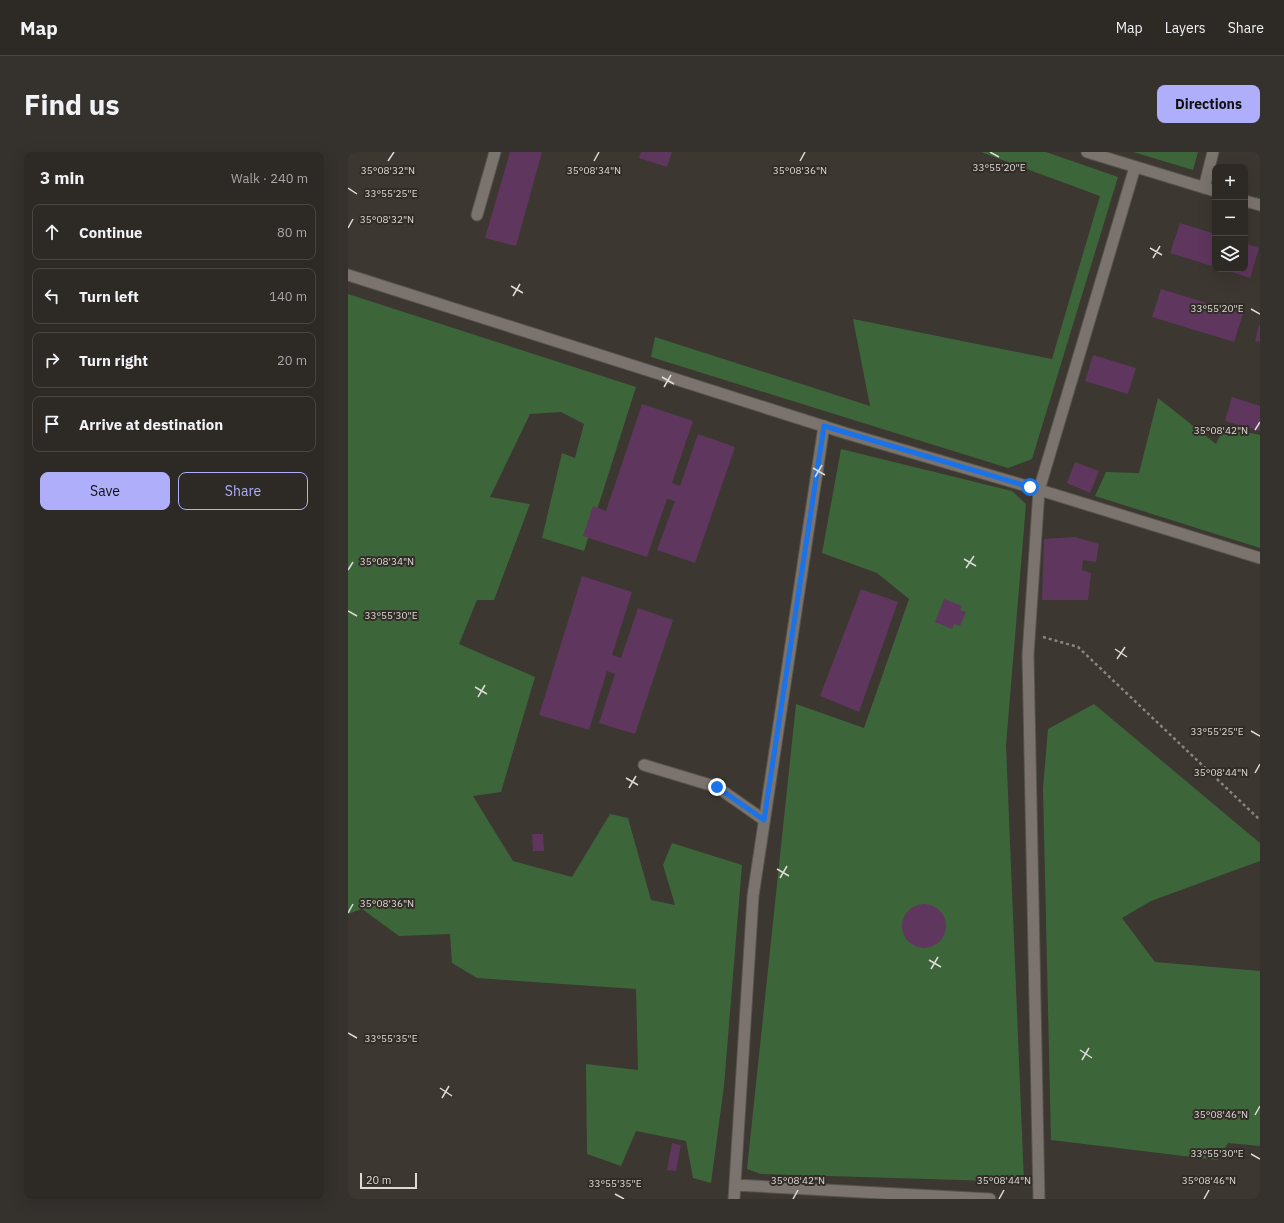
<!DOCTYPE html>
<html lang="en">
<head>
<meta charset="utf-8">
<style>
  body { margin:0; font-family:"IBM Plex Sans",sans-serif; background:#35312d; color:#f1f3f6 }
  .controls { position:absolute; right:12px; top:12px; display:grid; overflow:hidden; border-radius:8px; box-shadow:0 4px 16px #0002 }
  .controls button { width:36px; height:36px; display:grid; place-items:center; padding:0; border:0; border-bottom:1px solid #484542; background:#2d2925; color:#f1f3f6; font:20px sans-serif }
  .scale { position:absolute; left:12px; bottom:10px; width:57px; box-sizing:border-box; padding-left:4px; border:2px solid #dedbd7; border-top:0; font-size:11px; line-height:14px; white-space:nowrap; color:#dedbd7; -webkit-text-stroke:3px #322c27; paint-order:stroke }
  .stop { position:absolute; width:12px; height:12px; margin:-9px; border:3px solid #1a73e8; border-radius:50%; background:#fff }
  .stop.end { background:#1a73e8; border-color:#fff; box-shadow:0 1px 4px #0008 }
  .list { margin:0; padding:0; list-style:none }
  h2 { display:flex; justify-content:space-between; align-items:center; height:52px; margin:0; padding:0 16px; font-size:17px }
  h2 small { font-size:13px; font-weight:400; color:#a7a6a7 }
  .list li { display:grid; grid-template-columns:26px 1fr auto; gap:12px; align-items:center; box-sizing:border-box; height:56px; margin:0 8px 8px; padding:0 8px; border:1px solid #484542; border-radius:8px }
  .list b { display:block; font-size:15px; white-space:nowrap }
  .list em { font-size:13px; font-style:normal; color:#a7a6a7 }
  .actions { display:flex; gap:8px; padding:12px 16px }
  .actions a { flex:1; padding:9px 0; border:1px solid #aeaefa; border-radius:8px; text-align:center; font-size:14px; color:#aeaefa }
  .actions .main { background:#aeaefa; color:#111 }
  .icon { flex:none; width:22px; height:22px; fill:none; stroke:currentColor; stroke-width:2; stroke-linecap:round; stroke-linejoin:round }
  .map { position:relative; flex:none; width:912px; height:1047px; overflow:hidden; border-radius:8px }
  header { display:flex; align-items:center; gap:24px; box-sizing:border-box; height:56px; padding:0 20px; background:#2d2925; border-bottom:1px solid #484542 }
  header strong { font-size:19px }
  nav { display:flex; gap:22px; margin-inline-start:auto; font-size:14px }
  .intro { display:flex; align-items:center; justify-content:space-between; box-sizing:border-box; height:96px; padding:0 24px }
  h1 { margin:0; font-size:28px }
  .button { padding:10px 18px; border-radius:8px; background:#aeaefa; color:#111; font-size:14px; font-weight:700 }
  main { display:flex; gap:24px; padding:0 24px }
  aside { flex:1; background:#2d2925; border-radius:8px; box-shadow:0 4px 16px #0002 }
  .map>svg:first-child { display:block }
</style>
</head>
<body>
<header>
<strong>Map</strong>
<nav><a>Map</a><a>Layers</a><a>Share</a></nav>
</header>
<div class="intro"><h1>Find us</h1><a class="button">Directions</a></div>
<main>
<aside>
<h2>3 min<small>Walk · 240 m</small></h2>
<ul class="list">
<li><svg class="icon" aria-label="ahead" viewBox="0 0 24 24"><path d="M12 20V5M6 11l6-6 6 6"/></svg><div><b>Continue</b></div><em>80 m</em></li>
<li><svg class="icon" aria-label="left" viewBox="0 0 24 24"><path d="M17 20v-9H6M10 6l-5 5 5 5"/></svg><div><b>Turn left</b></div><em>140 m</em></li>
<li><svg class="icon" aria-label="right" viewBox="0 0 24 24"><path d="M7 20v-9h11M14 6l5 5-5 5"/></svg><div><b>Turn right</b></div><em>20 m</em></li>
<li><svg class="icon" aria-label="arrive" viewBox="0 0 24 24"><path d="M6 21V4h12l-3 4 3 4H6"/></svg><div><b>Arrive at destination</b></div></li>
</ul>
<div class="actions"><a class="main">Save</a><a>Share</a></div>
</aside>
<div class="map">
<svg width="912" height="1047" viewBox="0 0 912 1047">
  <rect width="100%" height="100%" fill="#3c3731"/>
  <path fill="#3d653a" d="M633,0H698L770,25L684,307L660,316L303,205L307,185L522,254L505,167L704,207L752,44Z
    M785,0H850L845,18Z
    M0,142L288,235L236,399L194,386L214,301L227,306L236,272L213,260L182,262L142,345L182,352L146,448H129L111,492L187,525L153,640L125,644L165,709L224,725L262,662L280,666L303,748L327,753L315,713L324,691L394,713L376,934L363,1031L345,1026L338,989L288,979L273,1014L239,1002L238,912L290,918L288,837L129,826L104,811L102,782L51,784L14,757L0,762Z
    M810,246L868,292L876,275L912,283V396L747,344L758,320L791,321Z
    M493,297L664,339L678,352L658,593L676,1030L413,1022L399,1017L448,552L516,576L561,447L529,421L474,401Z
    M746,552L912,691V709L803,749L774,766L807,810L912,819V994L880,991L869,1008L703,988L695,636L700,577Z"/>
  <path fill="#5f365d" d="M162,0H194L168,94L137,86Z
    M293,0H324L319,15L291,6Z
    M832,71L867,82V115L822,101Z
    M897,91L911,96L902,126L875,117H897Z
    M813,137L895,162L886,190L804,165Z
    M911,173H912V190L907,189Z
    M745,203L788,216L780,242L737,229Z
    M884,245L912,254V279L877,269Z
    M294,252L345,269L324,331L332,334L350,282L387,295L347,411L309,398L327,349L319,347L299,405L235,384L245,354L258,359Z
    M727,310L751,319L742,341L719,331Z
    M727,385L751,392L748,410L735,408L734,418L743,421L740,448H694L696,387Z
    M234,424L284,440L264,503L273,506L290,456L325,468L287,582L251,571L267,522L259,519L241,578L191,563Z
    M513,437L550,450L511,560L472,544Z
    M596,447L614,454L612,458L618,460L612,474L606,472L604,477L587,470Z
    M184,682H195L196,699H185Z
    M554 774a22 22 0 1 1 44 0a22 22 0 1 1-44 0Z
    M324,991L333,993L328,1019L319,1018Z"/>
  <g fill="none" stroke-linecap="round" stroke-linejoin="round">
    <defs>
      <path id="minor" d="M739,0L867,39
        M856,36L865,0
        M897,49L912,53
        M129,63L147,0
        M0,123L497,281L682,335L912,406
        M296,613L369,635L416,668
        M387,1033L642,1047
        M386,1047L405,744L476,274
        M691,1047L680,503L691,338L787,15"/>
    </defs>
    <use href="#minor" stroke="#57534d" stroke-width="13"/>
    <path stroke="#898580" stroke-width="2.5" stroke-dasharray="3 3" stroke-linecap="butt" d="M695,485L730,495L912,668"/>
    <use href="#minor" stroke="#7b746e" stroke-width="11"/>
  </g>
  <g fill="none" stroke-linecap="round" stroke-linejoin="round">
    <path stroke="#1a73e8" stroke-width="5" d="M369,635L416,668L476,274L682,335"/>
  </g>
  <path fill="none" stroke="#dedbd7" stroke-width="1.5" d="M642,0L651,5M40,9L46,0M246,9L251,0M452,9L457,0M0,36L9,42M0,76L5,67M802,96L814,103M805,106L812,94M163,134L175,141M165,144L172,132M903,157L912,162M314,225L326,232M316,235L323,223M907,278L912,270M465,316L477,323M467,325L474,313M616,407L628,414M618,416L626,404M0,418L5,410M0,459L9,464M767,497L779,505M769,507L777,495M127,535L139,542M130,545L137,533M903,579L912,584M907,621L912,612M278,626L290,633M281,636L288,624M429,717L441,724M432,726L439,714M0,761L5,752M581,808L593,815M583,817L590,805M0,881L9,886M732,898L744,906M734,908L741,896M92,936L104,944M94,946L101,934M907,963L912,954M903,1002L912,1007M267,1042L276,1047M445,1047L450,1038M651,1047L656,1038M856,1047L861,1038"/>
  <g font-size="10" text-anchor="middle" fill="#dedbd7" stroke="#322c27" stroke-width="4" stroke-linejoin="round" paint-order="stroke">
    <text x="651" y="19">33°55'20"E</text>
    <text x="452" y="22">35°08'36"N</text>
    <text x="40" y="22">35°08'32"N</text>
    <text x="246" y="22">35°08'34"N</text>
    <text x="43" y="45">33°55'25"E</text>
    <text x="39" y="71">35°08'32"N</text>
    <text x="869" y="160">33°55'20"E</text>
    <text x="873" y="282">35°08'42"N</text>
    <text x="39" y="413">35°08'34"N</text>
    <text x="43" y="467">33°55'30"E</text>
    <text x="869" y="583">33°55'25"E</text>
    <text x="873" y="624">35°08'44"N</text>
    <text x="39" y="755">35°08'36"N</text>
    <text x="43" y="890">33°55'35"E</text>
    <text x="873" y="966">35°08'46"N</text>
    <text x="869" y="1005">33°55'30"E</text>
    <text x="450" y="1032">35°08'42"N</text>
    <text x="656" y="1032">35°08'44"N</text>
    <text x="861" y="1032">35°08'46"N</text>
    <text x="267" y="1035">33°55'35"E</text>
  </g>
</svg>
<div class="controls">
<button>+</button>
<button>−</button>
<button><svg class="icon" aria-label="layers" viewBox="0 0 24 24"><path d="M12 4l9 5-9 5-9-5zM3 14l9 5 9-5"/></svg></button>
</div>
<div class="scale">20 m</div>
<div class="stop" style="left:682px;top:335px"></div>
<div class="stop end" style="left:369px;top:635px"></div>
</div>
</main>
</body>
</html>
